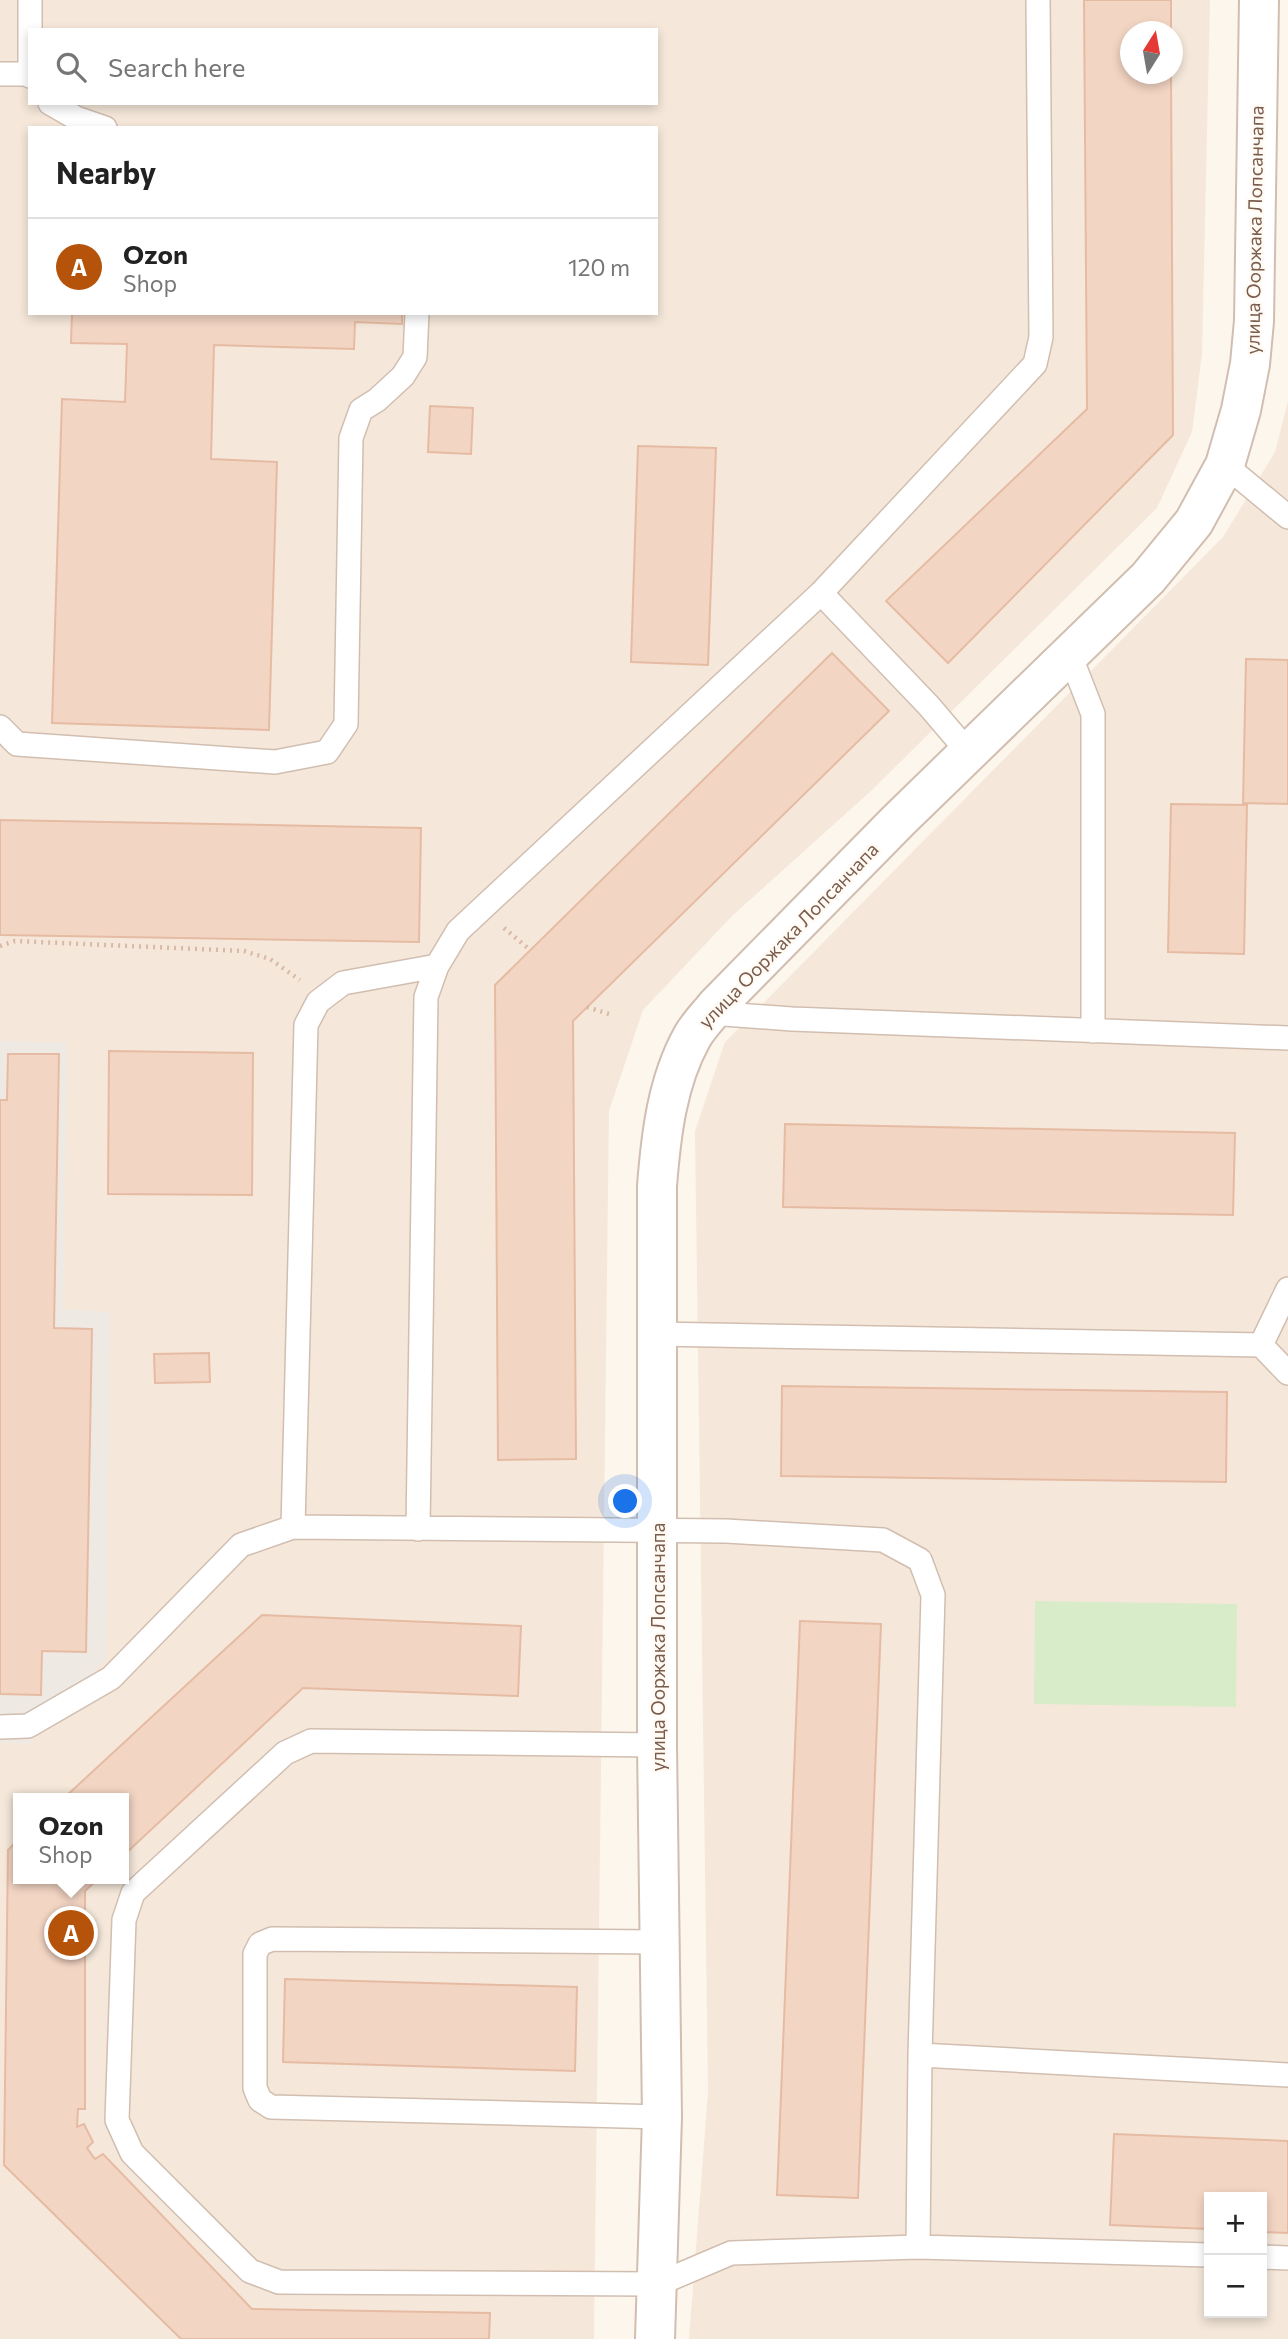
<!DOCTYPE html>
<html lang="en">
<head>
<meta charset="utf-8">
<style>
  body { margin:0; font-family:Commissioner,sans-serif; background:#f6f6f6; color:#222 }
  .controls { position:absolute; right:21px; bottom:21px; display:grid; overflow:hidden; border-radius:0px; box-shadow:0 4px 10px #0003 }
  .controls button { width:63px; height:63px; display:grid; place-items:center; padding:0; border:0; border-bottom:2px solid #e0e0e0; background:#fff; color:#222; font:35px sans-serif }
  .compass { position:absolute; left:1120px; top:21px; width:63px; height:63px; border-radius:50%; background:#fff; box-shadow:0 4px 10px #0003; rotate:11deg }
  .you { position:absolute; left:626px; top:1502px; width:24px; height:24px; margin:-18px; border:5px solid #fff; border-radius:50%; background:#1a73e8; box-shadow:0 0 0 10px #1a73e833 }
  .badge { display:grid; place-items:center; width:46px; height:46px; border-radius:50%; background:#b45309; color:#fff; font-size:23px; font-weight:700 }
  .pin { position:absolute; translate:-50% -50%; border:4px solid #fff; box-shadow:0 2px 7px #0006 }
  .popup { position:absolute; left:13px; top:1793px; width:116px; height:91px; box-sizing:border-box; display:grid; place-content:center; border-radius:0px; background:#fff; filter:drop-shadow(0 2px 5px #0005); font-size:23px; white-space:nowrap; color:#767676 }
  .popup b { font-size:26px; color:#222 }
  .popup::after { content:''; position:absolute; left:50%; top:100%; margin-left:-14px; border:14px solid transparent; border-top-color:#fff }
  .list { margin:0; padding:0; list-style:none }
  h2 { display:flex; justify-content:space-between; align-items:center; height:91px; margin:0; padding:0 28px; font-size:30px }
  h2 small { font-size:23px; font-weight:400; color:#767676 }
  .list li { display:grid; grid-template-columns:46px 1fr auto; gap:21px; align-items:center; box-sizing:border-box; height:98px; padding:0 28px; border-top:2px solid #e0e0e0 }
  .list b { display:block; font-size:26px; white-space:nowrap }
  .list p { margin:0; font-size:23px; white-space:nowrap; color:#767676 }
  .list em { font-size:23px; font-style:normal; color:#767676 }
  .icon { flex:none; width:38px; height:38px; fill:none; stroke:currentColor; stroke-width:2; stroke-linecap:round; stroke-linejoin:round }
  .map { position:relative; flex:none; width:1288px; height:2339px; overflow:hidden }
  .search { position:absolute; background:#fff; box-shadow:0 4px 10px #0003; left:28px; top:28px; width:630px; height:77px; display:flex; align-items:center; gap:18px; box-sizing:border-box; padding:0 24px; border-radius:0px; color:#767676; font-size:26px }
  .panel { position:absolute; background:#fff; box-shadow:0 4px 10px #0003; left:28px; top:126px; width:630px; height:189px; border-radius:0px }
  .map>svg:first-child { display:block }
</style>
</head>
<body>
<div class="map">
<svg width="1288" height="2339" viewBox="0 0 1288 2339">
  <rect width="100%" height="100%" fill="#fdf6ec"/>
  <path fill="#f5e8da" fill-rule="evenodd" d="M0,0H1210L1202,354L1192,432L1157,508L871,791L733,915L643,1010L609,1111L594,2339H0ZM30,30H656V103H30ZM1130,32H1172V74H1130ZM30,128H656V313H30ZM18,1798H124V1879H18Z
    M1288,401V2339H689L708,2092L695,1131L725,1042L1223,537L1275,452ZM1209,2197H1262V2313H1209Z"/>
  <path fill="#efe9e4" d="M0,1041L67,1043L63,1309L110,1312L106,1658L29,1744L0,1742Z"/>
  <path fill="#d8ecc9" d="M1035,1601L1237,1604L1236,1707L1034,1704Z"/>
  <path fill="#f3d5c3" stroke="#e6bba3" stroke-width="2" d="M1084,0H1171V32H1130V74H1171L1173,435L948,663L886,601L1087,409Z
    M72,313H402V324L355,322L354,349L214,345L211,459L277,462L269,730L52,723L62,399L125,402L127,344L71,343Z
    M430,406L473,408L471,454L428,452Z
    M638,446L716,448L708,665L631,662Z
    M832,653L889,711L573,1021L576,1459L498,1460L495,985Z
    M1246,659L1288,660V804L1243,803Z
    M1171,804L1247,805L1244,954L1168,952Z
    M0,820L421,828L419,942L0,935Z
    M109,1051L253,1053L252,1195L108,1194Z
    M8,1054H59L54,1328L92,1329L86,1652L42,1651L41,1695L0,1694V1100H7Z
    M785,1124L1235,1133L1233,1215L783,1207Z
    M209,1353L210,1382L155,1383L154,1354Z
    M782,1386L1227,1392L1226,1482L781,1476Z
    M262,1615L521,1626L518,1696L303,1688L124,1855V1798H64Z
    M800,1621L881,1624L858,2198L777,2195Z
    M18,1840V1879H98L85,1891V2109H78L77,2127L84,2124L93,2142L87,2148L95,2159L103,2154L252,2309L490,2313L489,2339H181L4,2165L8,1850Z
    M285,1979L577,1987L575,2071L283,2062Z
    M1114,2134L1288,2141V2233L1262,2232V2197H1209V2229L1110,2225Z"/>
  <g fill="none" stroke-linecap="round" stroke-linejoin="round">
    <defs>
      <path id="service" d="M0,74H28
        M30,76V0
        M50,103L76,118L105,128
        M1225,465L1288,517
        M821,593L929,706L969,753
        M1070,655L1093,714V1031
        M0,727L17,744L275,762L327,752L346,724L351,438L361,410L377,400L403,376L415,357L417,313
        M710,1013L792,1019L1288,1038
        M657,1334L1261,1345L1288,1373
        M1261,1345L1288,1289
        M293,1527L306,1025L318,1002L343,983L437,966
        M418,1529L426,997L437,966L458,931L821,593L1035,364L1041,337L1038,0
        M0,1727L28,1726L111,1678L241,1545L293,1527L726,1531L883,1540L920,1560L933,1595L920,2055L918,2247L731,2253L658,2284L279,2282L250,2271L132,2153L117,2120L124,1920L133,1893L285,1753L311,1741L657,1745
        M660,1942L272,1939L260,1944L255,1954V2088L260,2100L271,2107L662,2117
        M920,2055L1288,2075
        M918,2247L1209,2255
        M1262,2257L1288,2258"/>
      <path id="tertiary" d="M655,2339L662,2117L657,1745V1186C661,1135 667,1082 692,1037C698,1026 708,1016 716,1006L898,821L1148,578L1194,522L1225,465L1241,410L1250,364L1254,321L1259,0"/>
    </defs>
    <use href="#service" stroke="#d1beb0" stroke-width="26"/>
    <use href="#tertiary" stroke="#d1beb0" stroke-width="42"/>
    <path stroke="#d9b8a5" stroke-width="4.5" stroke-dasharray="2 5" stroke-linecap="butt" d="M504,928L530,950
      M0,946L15,941L244,951L270,959L300,980
      M587,1007L612,1015"/>
    <use href="#service" stroke="#fff" stroke-width="23"/>
    <use href="#tertiary" stroke="#fff" stroke-width="38"/>
  </g>
  <g text-anchor="middle" dominant-baseline="central" stroke-width="5" stroke-linejoin="round" paint-order="stroke">
    <g font-size="19" fill="#7a5c4d" stroke="#fffaf3">
      <text transform="translate(1254 230) rotate(-89)">улица Ооржака Лопсанчапа</text>
      <text transform="translate(788 935) rotate(-46)">улица Ооржака Лопсанчапа</text>
      <text transform="translate(657 1647) rotate(-90)">улица Ооржака Лопсанчапа</text>
    </g>
  </g>
</svg>
<div class="controls">
<button>+</button>
<button>−</button>
</div>
<svg class="compass" viewBox="-18 -18 36 36"><path d="M0-13l5 13h-10z" fill="#e53935"/><path d="M0 13l5-13h-10z" fill="#767676"/></svg>
<div class="you"></div>
<div class="pin badge" style="left:71px;top:1933px">A</div>
<div class="popup"><b>Ozon</b>Shop</div>
<div class="search"><svg class="icon" aria-label="search" viewBox="0 0 24 24"><circle cx="10" cy="10" r="6"/><path d="M15 15l6 6"/></svg>Search here</div>
<section class="panel">
<h2>Nearby<small></small></h2>
<ul class="list">
<li><span class="badge">A</span><div><b>Ozon</b><p>Shop</p></div><em>120 m</em></li>
</ul>
</section>
</div>
</body>
</html>
